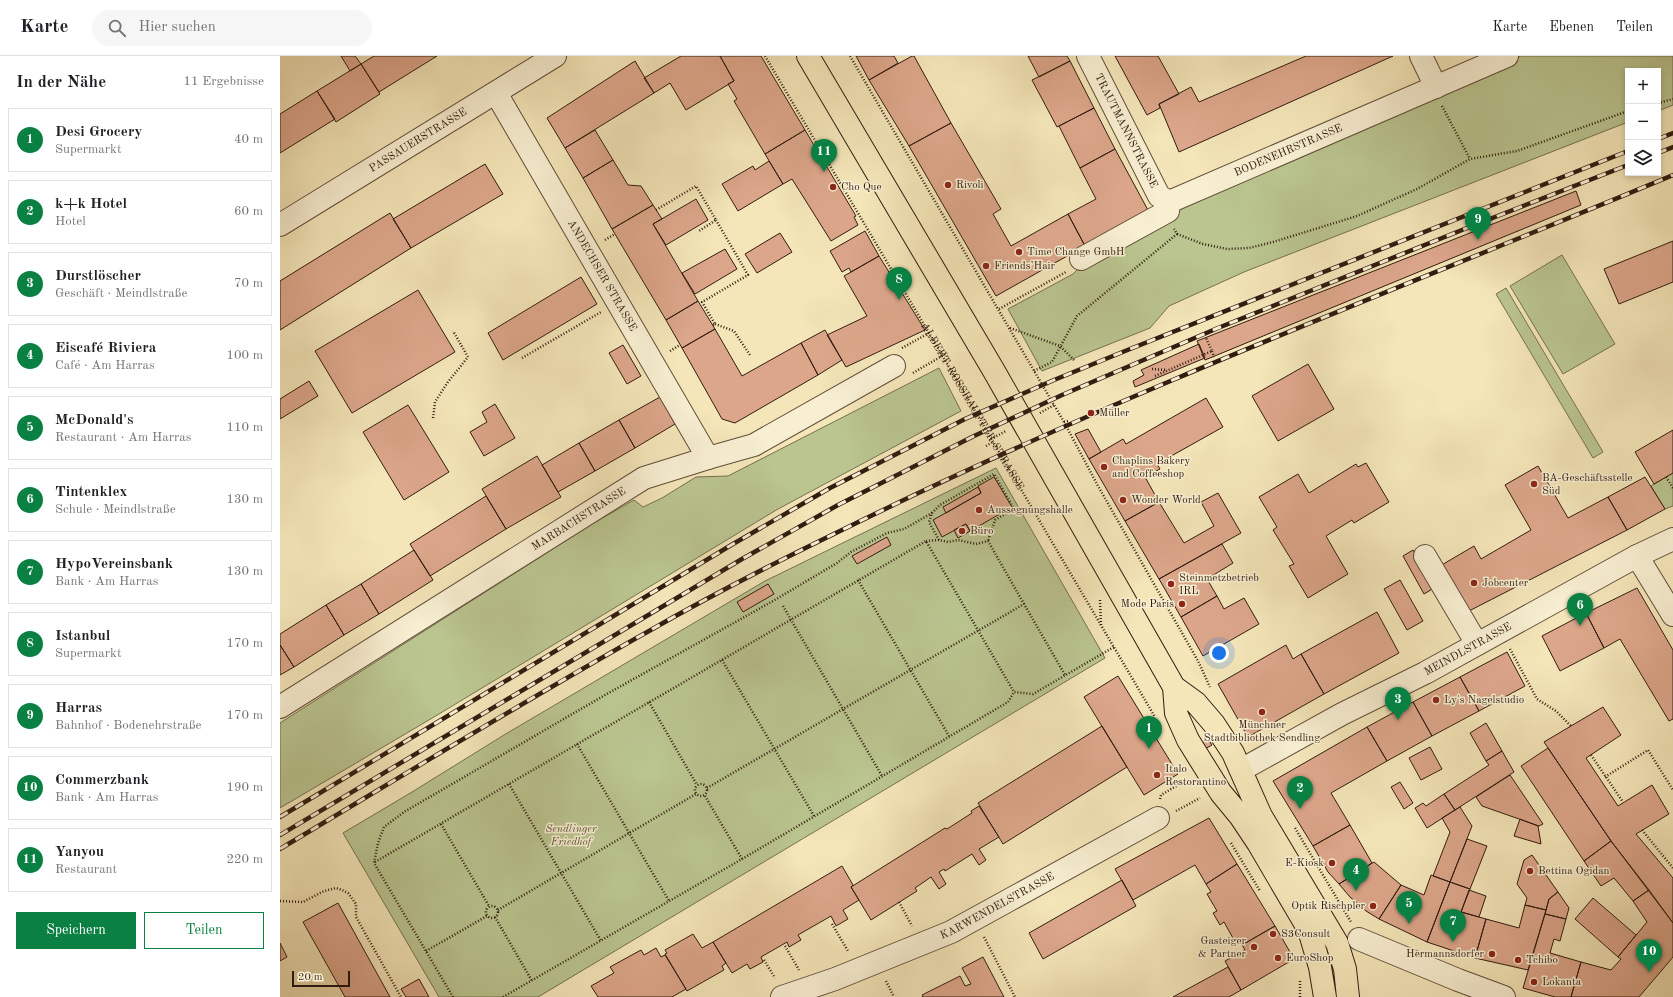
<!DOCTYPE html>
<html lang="de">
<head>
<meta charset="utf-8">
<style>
  body { margin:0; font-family:"Old Standard TT",serif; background:#f6f6f6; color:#202124 }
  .controls { position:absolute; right:12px; top:12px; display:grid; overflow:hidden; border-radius:0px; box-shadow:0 2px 6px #0003 }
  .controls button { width:36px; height:36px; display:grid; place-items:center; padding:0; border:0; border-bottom:1px solid #e0e0e0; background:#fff; color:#202124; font:20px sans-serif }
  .scale { position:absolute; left:12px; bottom:10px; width:58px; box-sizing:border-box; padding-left:4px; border:2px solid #321c10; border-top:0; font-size:11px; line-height:14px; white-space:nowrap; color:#321c10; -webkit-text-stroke:3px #f8efd2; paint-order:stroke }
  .you { position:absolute; left:939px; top:597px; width:14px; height:14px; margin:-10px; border:3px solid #fff; border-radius:50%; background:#1a73e8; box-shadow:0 0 0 6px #1a73e833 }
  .badge { display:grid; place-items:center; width:26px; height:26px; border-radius:50%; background:#0b8043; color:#fff; font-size:13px; font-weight:700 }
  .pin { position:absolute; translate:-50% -33px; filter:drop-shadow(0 1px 2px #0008) }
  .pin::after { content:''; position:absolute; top:21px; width:14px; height:12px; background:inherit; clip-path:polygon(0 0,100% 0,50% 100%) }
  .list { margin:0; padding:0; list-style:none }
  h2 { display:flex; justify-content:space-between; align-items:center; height:52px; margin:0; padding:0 16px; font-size:17px }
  h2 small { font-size:13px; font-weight:400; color:#757577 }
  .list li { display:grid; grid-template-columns:26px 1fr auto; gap:12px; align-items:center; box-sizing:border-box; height:64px; margin:0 8px 8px; padding:0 8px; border:1px solid #e0e0e0; border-radius:0px }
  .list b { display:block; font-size:15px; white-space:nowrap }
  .list p { margin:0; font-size:13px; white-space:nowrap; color:#757577 }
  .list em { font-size:13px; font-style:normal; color:#757577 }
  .actions { display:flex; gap:8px; padding:12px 16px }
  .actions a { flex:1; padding:9px 0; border:1px solid #0b8043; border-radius:0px; text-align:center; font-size:14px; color:#0b8043 }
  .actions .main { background:#0b8043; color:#fff }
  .icon { flex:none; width:22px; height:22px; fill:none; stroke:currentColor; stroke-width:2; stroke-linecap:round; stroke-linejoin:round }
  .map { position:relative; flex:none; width:1393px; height:941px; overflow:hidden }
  header { display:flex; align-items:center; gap:24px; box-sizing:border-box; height:56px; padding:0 20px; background:#fff; border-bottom:1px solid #e0e0e0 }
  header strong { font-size:19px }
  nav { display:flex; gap:22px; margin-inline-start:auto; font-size:14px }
  .search { width:280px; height:36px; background:#f6f6f6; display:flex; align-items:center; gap:10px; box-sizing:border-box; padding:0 14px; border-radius:22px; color:#757577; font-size:15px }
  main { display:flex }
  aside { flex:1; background:#fff }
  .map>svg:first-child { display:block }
</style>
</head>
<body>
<header>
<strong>Karte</strong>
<div class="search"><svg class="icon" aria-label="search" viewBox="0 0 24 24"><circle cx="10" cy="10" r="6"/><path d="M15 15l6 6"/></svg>Hier suchen</div>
<nav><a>Karte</a><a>Ebenen</a><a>Teilen</a></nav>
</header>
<main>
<aside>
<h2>In der Nähe<small>11 Ergebnisse</small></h2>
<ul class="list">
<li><span class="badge">1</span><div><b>Desi Grocery</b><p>Supermarkt</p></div><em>40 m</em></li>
<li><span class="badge">2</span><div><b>k+k Hotel</b><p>Hotel</p></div><em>60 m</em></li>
<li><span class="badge">3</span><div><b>Durstlöscher</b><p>Geschäft · Meindlstraße</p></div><em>70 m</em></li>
<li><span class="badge">4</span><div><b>Eiscafé Riviera</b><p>Café · Am Harras</p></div><em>100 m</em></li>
<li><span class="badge">5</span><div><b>McDonald's</b><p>Restaurant · Am Harras</p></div><em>110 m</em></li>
<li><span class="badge">6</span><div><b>Tintenklex</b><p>Schule · Meindlstraße</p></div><em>130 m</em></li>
<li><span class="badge">7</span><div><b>HypoVereinsbank</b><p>Bank · Am Harras</p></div><em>130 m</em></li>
<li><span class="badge">8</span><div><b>Istanbul</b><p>Supermarkt</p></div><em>170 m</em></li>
<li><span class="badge">9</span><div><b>Harras</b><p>Bahnhof · Bodenehrstraße</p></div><em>170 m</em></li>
<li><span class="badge">10</span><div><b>Commerzbank</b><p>Bank · Am Harras</p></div><em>190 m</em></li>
<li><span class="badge">11</span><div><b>Yanyou</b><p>Restaurant</p></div><em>220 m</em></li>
</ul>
<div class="actions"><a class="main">Speichern</a><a>Teilen</a></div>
</aside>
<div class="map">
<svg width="1393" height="941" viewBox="0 0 1393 941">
  <rect width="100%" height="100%" fill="#f4e6b9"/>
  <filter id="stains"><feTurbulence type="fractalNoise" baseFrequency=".005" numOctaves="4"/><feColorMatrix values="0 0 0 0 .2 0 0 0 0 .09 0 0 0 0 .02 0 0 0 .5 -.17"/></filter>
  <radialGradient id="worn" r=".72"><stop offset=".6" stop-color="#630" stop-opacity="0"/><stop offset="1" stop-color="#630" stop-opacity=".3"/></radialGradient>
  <path fill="#bac590" stroke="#767050" d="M1241,0H1393V49L1378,55V15H1348V66L964,216L889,250L870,272L762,315L728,253L793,218L804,207L911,147Z
    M1282,199L1335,288L1283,318L1230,230Z
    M1226,232L1323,396L1313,402L1216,238Z
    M659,312L681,355L498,453L159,658L0,752V667L312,468L354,444L363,451L382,442L416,421L448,420Z
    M716,412L825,602L258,941H159L63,777L132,736L224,679L485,525Z
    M1393,417V450L1385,453L1371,430Z"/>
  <path fill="#dca68a" stroke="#321c10" d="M61,0H75L81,8L70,15Z
    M94,0H157L99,36L81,8Z
    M401,0H440L454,25L406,54L390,27L374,37L364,22Z
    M440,0H481L525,74L485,98L454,45L457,43L448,28L454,25Z
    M576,0H614L618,7L589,24Z
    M632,0H634L671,67L629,90L589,24Z
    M748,0H787L790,5L759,21Z
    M835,0H878L899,38L879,48L880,52L867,59Z
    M1026,0H1113L899,96L879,48L911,31L919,46Z
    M355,5L374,37L285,92L267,62Z
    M790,5L814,52L777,71L752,24Z
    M81,8L100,38L56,66L37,35Z
    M37,35L55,63L0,97V58Z
    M814,52L835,93L800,112L779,70Z
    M671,67L721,153L713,158L731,190L788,158L805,190L716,240L629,90Z
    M315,74L333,104L303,122L285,92Z
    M525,74L576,160L574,161L578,169L551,185L512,123L503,128L485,98Z
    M835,93L869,156L805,190L788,158L816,143L800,112Z
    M333,104L348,129L361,130L373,149L332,173L303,122Z
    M489,105L503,128L458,155L442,128L473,110L475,114Z
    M205,108L223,138L131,192L113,163Z
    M1296,135L1301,149L925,304L917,285Z
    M416,143L428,164L386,189L373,168Z
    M373,149L382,163L373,168L418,245L386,264L332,173Z
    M110,157L131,192L0,274V225Z
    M585,175L599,200L571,216L569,212L562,216L550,195Z
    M500,177L512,196L477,217L465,198Z
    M1393,185V226L1339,248L1324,213Z
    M445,193L457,213L415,238L402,217Z
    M599,200L645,274L566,311L547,279L587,260L564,220Z
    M301,221L317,248L223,304L208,277Z
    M138,234L175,296L72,357L35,295Z
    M418,245L435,273L402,292L386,264Z
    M435,273L462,320L521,287L538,319L455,367L442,363L402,292Z
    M545,274L562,304L538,319L521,287Z
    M919,288L925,302L855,331L853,325L864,319L861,314Z
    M343,289L361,320L347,328L329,297Z
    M1028,308L1054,353L998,385L972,340Z
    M29,325L38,340L0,363V343Z
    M380,341L395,368L355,392L339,364Z
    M926,342L943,371L877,408L880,413L865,421L879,446L845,465L809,403L843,383L846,388Z
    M215,348L235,382L204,400L190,376L207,366L202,356Z
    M128,349L169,416L124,444L83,376Z
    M339,364L355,392L315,415L299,387Z
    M808,373L821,396L809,403L795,378Z
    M1393,374V417L1374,428L1355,396Z
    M299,387L315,415L278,436L262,409Z
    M257,400L281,441L226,473L202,433Z
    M1086,407L1109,446L1074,467L1072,464L1046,480L1068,518L1028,542L1009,510L1014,508L993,474L997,471L979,441L1018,418L1029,437L1076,408L1078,411Z
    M1258,410L1288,462L1328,441L1347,474L1187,556L1160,510L1194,490L1201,503L1251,474L1225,429Z
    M714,421L732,451L690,475L686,468L662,481L653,464L701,437L698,430Z
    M1365,421L1385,453L1347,474L1328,441Z
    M698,431L701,437L666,457L663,451Z
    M938,437L961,477L879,523L845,465L879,446L904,487L934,470L921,446Z
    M206,440L226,473L150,520L130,488Z
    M686,468L690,475L678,482L674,474Z
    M607,481L611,489L577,508L572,500Z
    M942,488L953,507L927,523L937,540L901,561L879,523Z
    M134,494L153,524L99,558L81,528Z
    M1133,494L1154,532L1144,538L1123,500Z
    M1120,524L1143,565L1127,574L1104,533Z
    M81,528L99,558L64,579L46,549Z
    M488,528L494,538L463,556L457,546Z
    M1357,532L1393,594V663L1389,665L1340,583L1324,592L1306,557Z
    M937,540L944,553L964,542L979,568L923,600L901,561Z
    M46,549L64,579L14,611L0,589V578Z
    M1097,556L1119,597L1044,638L1021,598Z
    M1306,557L1324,592L1280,615L1262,580Z
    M0,589L14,611L0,619Z
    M1006,589L1013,603L1021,598L1044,638L968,681L938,628Z
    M1227,596L1245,630L1199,655L1180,621Z
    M838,620L898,718L864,739L804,641Z
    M1180,621L1199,655L1152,680L1133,646Z
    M1133,646L1152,680L1107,705L1087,671Z
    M1323,651L1341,679L1306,702L1338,750L1372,729L1389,758L1356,778L1393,822V867L1331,785L1264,686Z
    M1206,667L1222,695L1206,705L1190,677Z
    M822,670L847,711L723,788L698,747Z
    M1087,671L1107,705L1051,737L1070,769L1033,790L993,725Z
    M928,683L932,689L925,693L922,687Z
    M1150,691L1162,713L1141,724L1129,702Z
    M1268,692L1331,785L1304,805L1241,710Z
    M1222,695L1234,716L1175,754L1164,738L1209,709L1206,705Z
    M1230,719L1263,768L1259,770L1202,750L1196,741Z
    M1120,726L1133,747L1124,753L1111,731Z
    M1164,738L1175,754L1147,772L1135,752L1143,747L1146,750Z
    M699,750L719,781L699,793L706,804L699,809L692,798L665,815L664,813L659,816L666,828L659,833L651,821L635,832L637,835L591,864L571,831L665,772L667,773L692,757L691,755Z
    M1180,751L1192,770L1170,826L1153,820L1170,776L1162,762Z
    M929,762L957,808L926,828L915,809L853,844L835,813Z
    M1240,763L1258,770L1261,788L1234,780Z
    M1070,769L1092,807L1059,828L1048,816L1033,790Z
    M1187,783L1207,790L1190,833L1170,826Z
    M1331,785L1369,834L1353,845L1334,822L1321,830L1304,805Z
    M1252,799L1278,836L1269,843L1266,854L1245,849L1247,842L1237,828L1244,804Z
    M1094,806L1121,829L1099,863L1086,855L1070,841L1059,828Z
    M957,808L995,870L962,889L958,882L954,884L944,866L940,869L933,857L937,855L927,838L931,836L926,828Z
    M562,810L573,829L571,831L579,844L563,854L568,863L556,870L551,860L518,879L521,884L509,891L507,886L481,901L483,906L470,913L467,908L452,917L433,886Z
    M1151,819L1170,826L1147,886L1099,863L1121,829L1144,839Z
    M842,824L856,850L763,903L749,877Z
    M1170,826L1190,833L1181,856L1206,863L1195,902L1147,886Z
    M1189,834L1206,840L1199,861L1181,856Z
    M1369,834L1393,867V901L1359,941H1291L1301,906L1331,914L1341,903L1338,901L1367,866L1353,845Z
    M1278,836L1289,852L1286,863L1265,858L1269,843Z
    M1313,842L1356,879L1338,901L1295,863Z
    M58,847L110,941H65L23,866Z
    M1245,849L1266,854L1248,914L1195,902L1206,863L1239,872Z
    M1265,858L1286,863L1280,885L1274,883L1270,897L1301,906L1291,941H1275L1243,932Z
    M995,870L1014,903L961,934L945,905L965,894L962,889Z
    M413,878L422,892L433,886L446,907L442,910L444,914L407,935L385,898L387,897L385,894Z
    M0,887L7,901L0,905Z
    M376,892L381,901L385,899L406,933L392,941H318L311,930L334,917L330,911L361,894L364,899Z
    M703,901L724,941H643L642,939L680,920L685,930L691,928L682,912Z
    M948,911L961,934L949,941H893Z
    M139,923L149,941H126L121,933Z"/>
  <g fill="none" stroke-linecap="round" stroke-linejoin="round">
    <defs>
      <g id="minor">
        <path id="s2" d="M808,0L879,140L889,146"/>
        <path d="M1141,0L1156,31"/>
        <path id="s3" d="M216,37L428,402"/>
        <path id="s4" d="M889,146L1227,0"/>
        <path id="s5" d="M0,169L275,0"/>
        <path d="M801,203L888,155L889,146"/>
        <path d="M1145,500L1197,588"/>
        <path d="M1357,500L1393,559"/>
        <path id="s6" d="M0,651L364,422L428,402L474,389L614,310"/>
        <path id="s7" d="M961,714L1062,658L1145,617L1357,500L1393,483"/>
        <path d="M1079,883L1178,924L1224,941"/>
        <path id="s8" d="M502,941L555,923L671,876L878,762"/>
      </g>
      <path id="major" d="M528,0L714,315L894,631L896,657L908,684L941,737L960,760L978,787L1029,874L1040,911L1045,941
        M894,631L916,647L934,668L953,697L981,760L1057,887L1065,913L1068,941"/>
    </defs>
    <use href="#minor" stroke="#624e3a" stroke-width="24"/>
    <use href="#major" stroke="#321c10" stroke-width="24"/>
    <g stroke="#321c10" stroke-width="2.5" stroke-dasharray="1 2" stroke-linecap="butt">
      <path id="s1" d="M485,0L649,277L875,661"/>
      <path d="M570,0L729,272L784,366L818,430L918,605L930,631"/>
      <path d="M1378,47L1393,43"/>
      <path d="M1162,50L1190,103"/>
      <path d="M376,154L416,130L436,164L419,175"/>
      <path d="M897,178L923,188L947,193L969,192L993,186L1077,160L1137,133L1190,103L1237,95L1348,55"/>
      <path d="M325,184L335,178"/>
      <path d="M719,253L786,216"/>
      <path d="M435,268L454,275L470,299"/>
      <path d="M433,269L435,268L422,246L468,219L436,164"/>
      <path d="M730,272L780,290L794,304"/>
      <path d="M622,292L649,277"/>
      <path d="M390,295L400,289"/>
      <path d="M932,295L934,301"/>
      <path d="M242,302L321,256"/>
      <path d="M872,313L887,314"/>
      <path d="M754,315L772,306L797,260L897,178L894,173"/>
      <path d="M633,317L667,297"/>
      <path d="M875,320L932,295L926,282"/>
      <path d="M760,357L774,349"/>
      <path d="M153,362L155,346L168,326L188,301L173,275"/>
      <path d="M784,366L788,365"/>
      <path d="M711,383L726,375"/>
      <path d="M706,390L713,386"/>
      <path d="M1386,421L1393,432"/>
      <path d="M659,484L649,466L652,457L660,449L714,418L734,453L715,464L708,485"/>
      <path d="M646,485L659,484L668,486L678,484L696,488L708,485L744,548"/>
      <path d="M578,524L669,680"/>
      <path d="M820,544L821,569"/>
      <path d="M503,550L602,720"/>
      <path d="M1230,593L1257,643L1276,655L1291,670"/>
      <path d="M442,604L534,760"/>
      <path d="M369,646L417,729"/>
      <path d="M297,688L389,845"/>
      <path d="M1311,699L1343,746"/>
      <path d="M1325,721L1368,694L1393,734"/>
      <circle cx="421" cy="734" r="6"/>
      <path d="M229,728L321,885"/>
      <path d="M427,732L744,548L785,619"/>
      <path d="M425,740L462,803"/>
      <path d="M880,743L881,739L908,723"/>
      <path d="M896,755L920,742"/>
      <path d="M161,768L209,850"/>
      <path d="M1015,772L1071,866"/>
      <path d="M1362,774L1393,812"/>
      <path d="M951,787L980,835"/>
      <path d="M95,806L646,485L734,636"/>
      <path d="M0,845L23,846L44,835L56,832L62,834L68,837L76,848V861L121,941"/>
      <path d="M619,846L632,870"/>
      <circle cx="212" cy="856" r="6"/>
      <path d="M218,854L416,738"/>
      <path d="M215,861L252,925"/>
      <path d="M552,868L568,895"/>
      <path d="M704,881L735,941"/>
      <path d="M505,890L519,914"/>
      <path d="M146,895L207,860"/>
      <path d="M484,904L495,922"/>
      <path d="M606,925L614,941"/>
      <path d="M1020,925V941"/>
      <path d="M173,941L94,807L98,787L104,771L124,756L325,639L493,545L557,507L571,496L607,477L624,473L652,457"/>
      <path d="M223,941L462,803L728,646L734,636L753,638L834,591"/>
    </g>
    <use href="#minor" stroke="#f8efd2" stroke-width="22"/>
    <use href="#major" stroke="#f4e6b9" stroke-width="22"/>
    <defs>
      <path id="rail" d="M1378,83L1393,77
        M1378,97L1393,91
        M0,761L453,488L550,432L685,363L774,324L850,293L1348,95
        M0,779L462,503L558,449L694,380L782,339L938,272L1192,170L1348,109
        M0,793C122,720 244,645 369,575C454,526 543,483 632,440C881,322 1139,225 1393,119"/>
    </defs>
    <use href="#rail" stroke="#321c10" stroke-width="4.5"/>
    <use href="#rail" stroke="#f8efd2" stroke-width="3" stroke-dasharray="9" stroke-linecap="butt"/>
  </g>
  <g fill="#8f2418" stroke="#f8efd2" stroke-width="1.5">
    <circle cx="668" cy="129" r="4"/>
    <circle cx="553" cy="131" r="4"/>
    <circle cx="739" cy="196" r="4"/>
    <circle cx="706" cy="210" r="4"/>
    <circle cx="811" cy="357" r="4"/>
    <circle cx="824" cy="411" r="4"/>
    <circle cx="1254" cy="428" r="4"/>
    <circle cx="843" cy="444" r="4"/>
    <circle cx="699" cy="454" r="4"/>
    <circle cx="682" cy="475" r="4"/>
    <circle cx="1194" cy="527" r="4"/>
    <circle cx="891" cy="528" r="4"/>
    <circle cx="902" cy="548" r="4"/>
    <circle cx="1156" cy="644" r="4"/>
    <circle cx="982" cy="656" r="4"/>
    <circle cx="877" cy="719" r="4"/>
    <circle cx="1052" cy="807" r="4"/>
    <circle cx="1250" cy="815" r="4"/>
    <circle cx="1093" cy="850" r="4"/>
    <circle cx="993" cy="878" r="4"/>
    <circle cx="974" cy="891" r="4"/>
    <circle cx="1212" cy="898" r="4"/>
    <circle cx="998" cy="902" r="4"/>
    <circle cx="1238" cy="904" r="4"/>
    <circle cx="1254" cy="926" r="4"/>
  </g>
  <g text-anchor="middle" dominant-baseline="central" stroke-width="3" stroke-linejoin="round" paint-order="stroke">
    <g font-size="11" fill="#321c10" stroke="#f8efd2">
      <text stroke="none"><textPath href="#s2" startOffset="84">TRAUTMANNSTRASSE</textPath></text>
      <text stroke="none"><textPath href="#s5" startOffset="162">PASSAUERSTRASSE</textPath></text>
      <text stroke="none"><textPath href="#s4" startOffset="130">BODENEHRSTRASSE</textPath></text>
      <text stroke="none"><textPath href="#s3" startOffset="211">ANDECHSER STRASSE</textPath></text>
      <text stroke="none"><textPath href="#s1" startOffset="407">ALBERT-ROSSHAUPTER-STRASSE</textPath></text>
      <text stroke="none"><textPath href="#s6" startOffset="353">MARBACHSTRASSE</textPath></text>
      <text stroke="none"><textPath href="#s7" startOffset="257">MEINDLSTRASSE</textPath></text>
      <text stroke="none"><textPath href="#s8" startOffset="234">KARWENDELSTRASSE</textPath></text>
    </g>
    <g font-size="11" fill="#321c10" stroke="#f8efd2" text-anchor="start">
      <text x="676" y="129">Rivoli</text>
      <text x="561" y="131">Cho Que</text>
      <text x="747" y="196">Time Change GmbH</text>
      <text x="714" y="210">Friends’Hair</text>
      <text x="819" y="357">Müller</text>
      <text x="832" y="405">Chaplins Bakery<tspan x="832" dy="13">and Coffeeshop</tspan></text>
      <text x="1262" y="422">BA-Geschäftsstelle<tspan x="1262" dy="13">Süd</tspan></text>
      <text x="851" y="444">Wonder World</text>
      <text x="707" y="454">Aussegnungshalle</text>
      <text x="690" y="475">Büro</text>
      <text x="899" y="522">Steinmetzbetrieb<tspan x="899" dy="13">IRL</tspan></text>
      <text x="1202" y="527">Jobcenter</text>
      <text x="894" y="548" text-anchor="end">Mode Paris</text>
      <text x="1164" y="644">Ly's Nagelstudio</text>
      <text x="982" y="669" text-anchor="middle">Münchner<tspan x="982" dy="13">Stadtbibliothek Sendling</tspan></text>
      <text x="885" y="713">Italo<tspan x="885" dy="13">Restorantino</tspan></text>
      <text x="1044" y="807" text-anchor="end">E-Kiosk</text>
      <text x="1258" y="815">Bettina Ogidan</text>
      <text x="1085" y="850" text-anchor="end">Optik Rischpler</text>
      <text x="1001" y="878">S3Consult</text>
      <text x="966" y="885" text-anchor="end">Gasteiger<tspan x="966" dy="13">&amp; Partner</tspan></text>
      <text x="1204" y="898" text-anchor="end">Hermannsdorfer</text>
      <text x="1006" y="902">EuroShop</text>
      <text x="1246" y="904">Tchibo</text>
      <text x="1262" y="926">Lokanta</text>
    </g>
    <g font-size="11" font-style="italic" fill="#5b4f36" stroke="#f8efd2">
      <text x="291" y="773">Sendlinger<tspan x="291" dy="13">Friedhof</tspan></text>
    </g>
  </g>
  <rect width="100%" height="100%" filter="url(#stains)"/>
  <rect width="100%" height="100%" fill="url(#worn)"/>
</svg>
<div class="controls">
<button>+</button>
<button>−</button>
<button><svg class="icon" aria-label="layers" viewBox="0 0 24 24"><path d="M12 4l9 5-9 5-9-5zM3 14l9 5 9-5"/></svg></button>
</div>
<div class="scale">20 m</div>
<div class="you"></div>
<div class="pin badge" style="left:869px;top:693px">1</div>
<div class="pin badge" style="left:1020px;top:753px">2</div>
<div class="pin badge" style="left:1118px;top:664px">3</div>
<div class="pin badge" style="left:1076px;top:835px">4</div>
<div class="pin badge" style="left:1129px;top:868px">5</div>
<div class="pin badge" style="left:1300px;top:570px">6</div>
<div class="pin badge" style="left:1173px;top:886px">7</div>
<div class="pin badge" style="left:619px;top:244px">8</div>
<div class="pin badge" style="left:1198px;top:184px">9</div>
<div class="pin badge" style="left:1369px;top:916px">10</div>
<div class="pin badge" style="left:544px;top:116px">11</div>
</div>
</main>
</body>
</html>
